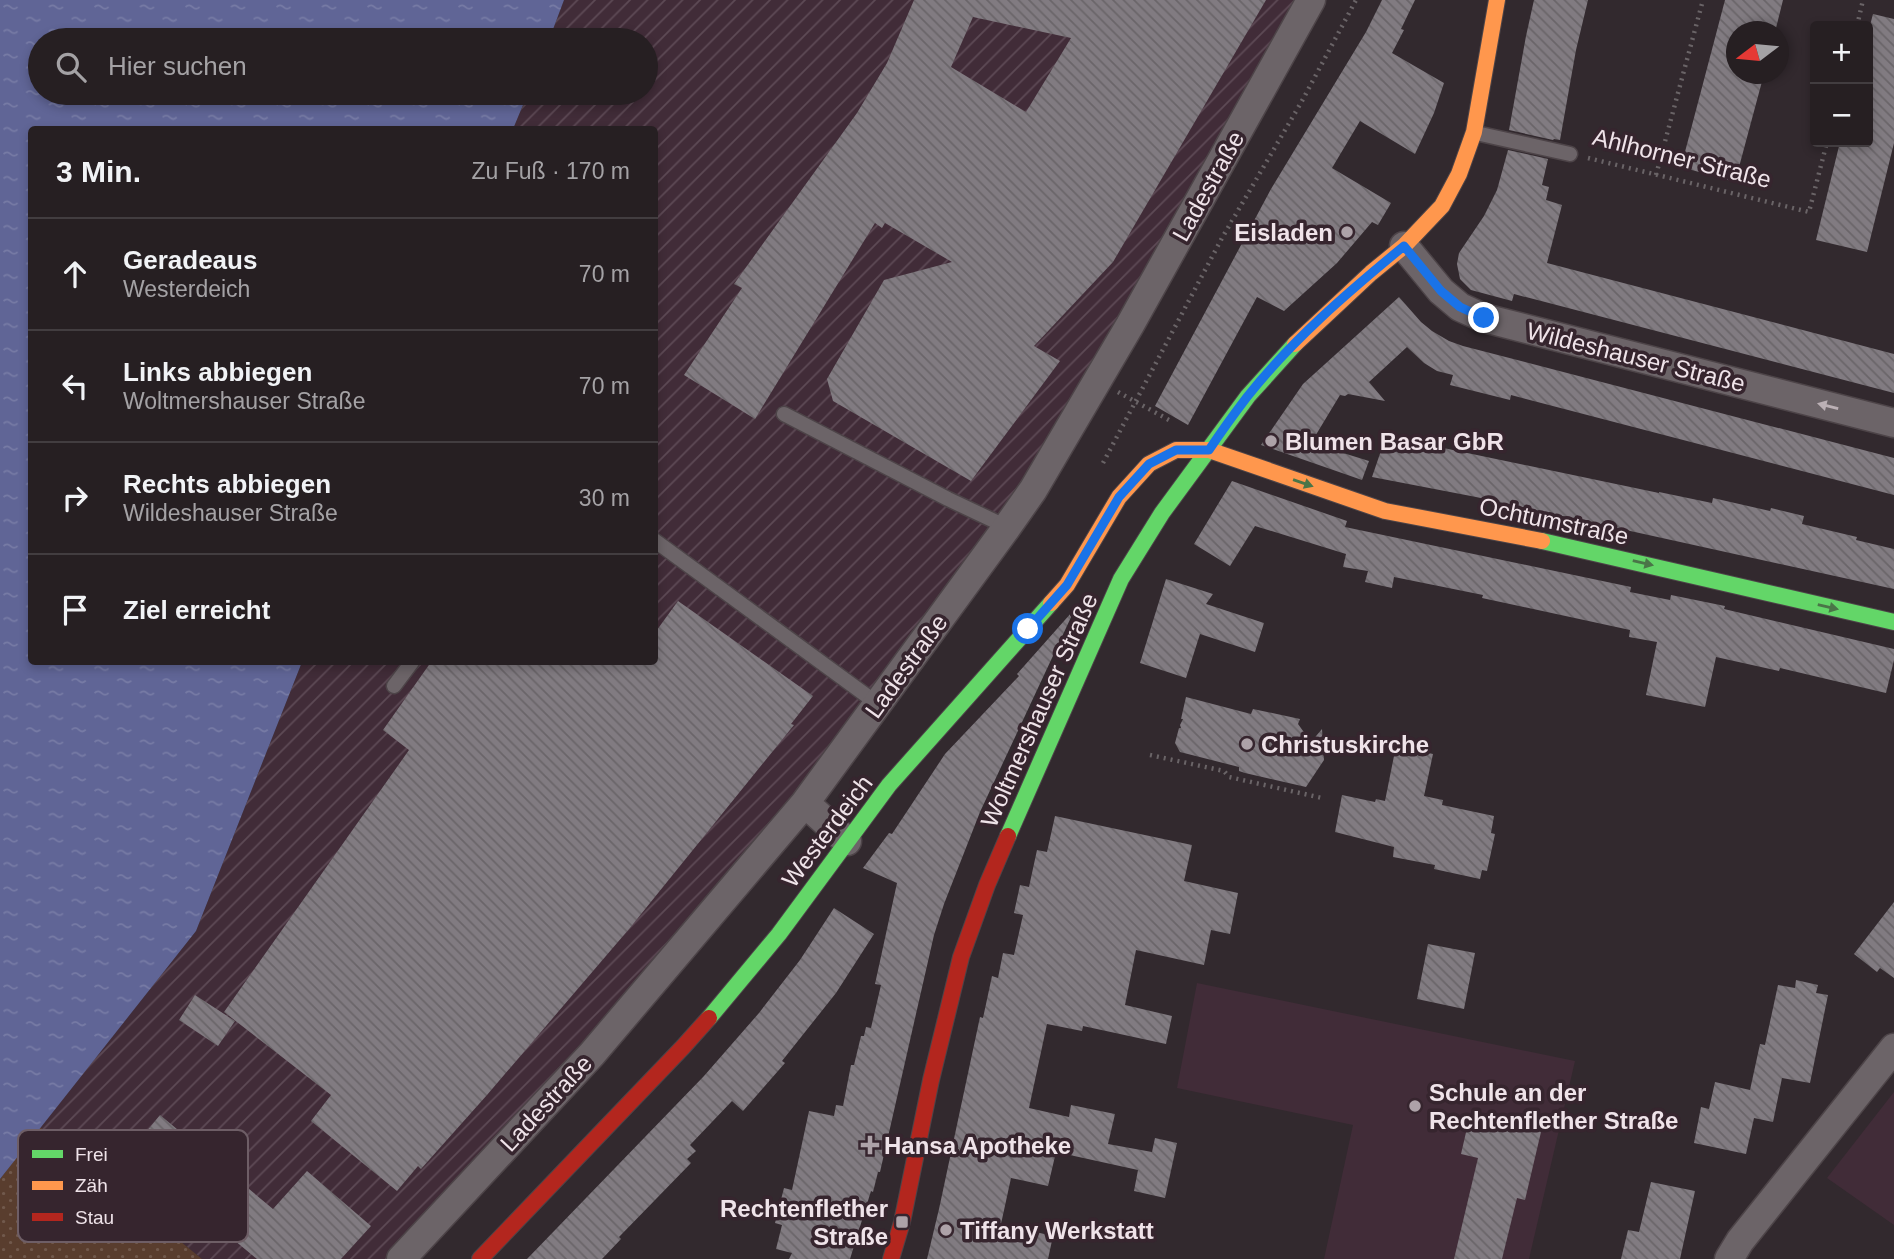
<!DOCTYPE html>
<html lang="de">
<head>
<meta charset="utf-8">
<style>
  body { margin:0; font-family:Helvetica,sans-serif; background:#2e272a; color:#f1f3f6 }
  .controls { position:absolute; right:21px; top:21px; display:grid; overflow:hidden; border-radius:7px; box-shadow:0 4px 10px #0003 }
  .controls button { width:63px; height:63px; display:grid; place-items:center; padding:0; border:0; border-bottom:2px solid #423d40; background:#261f22; color:#f1f3f6; font:35px sans-serif }
  .compass { position:absolute; left:1726px; top:21px; width:63px; height:63px; border-radius:50%; background:#261f22; box-shadow:0 4px 10px #0003; rotate:254deg }
  .stop { position:absolute; width:21px; height:21px; margin:-16px; border:5px solid #1a73e8; border-radius:50%; background:#fff }
  .stop.end { background:#1a73e8; border-color:#fff; box-shadow:0 2px 7px #0008 }
  .list { margin:0; padding:0; list-style:none }
  h2 { display:flex; justify-content:space-between; align-items:center; height:91px; margin:0; padding:0 28px; font-size:30px }
  h2 small { font-size:23px; font-weight:400; color:#a4a2a5 }
  .list li { display:grid; grid-template-columns:46px 1fr auto; gap:21px; align-items:center; box-sizing:border-box; height:112px; padding:0 28px; border-top:2px solid #423d40 }
  .list b { display:block; font-size:26px; white-space:nowrap }
  .list p { margin:0; font-size:23px; white-space:nowrap; color:#a4a2a5 }
  .list em { font-size:23px; font-style:normal; color:#a4a2a5 }
  .icon { flex:none; width:38px; height:38px; fill:none; stroke:currentColor; stroke-width:2; stroke-linecap:round; stroke-linejoin:round }
  .map { position:relative; flex:none; width:1894px; height:1259px; overflow:hidden }
  .search { position:absolute; background:#261f22; box-shadow:0 4px 10px #0003; left:28px; top:28px; width:630px; height:77px; display:flex; align-items:center; gap:18px; box-sizing:border-box; padding:0 24px; border-radius:38px; color:#a4a2a5; font-size:26px }
  .panel { position:absolute; background:#261f22; box-shadow:0 4px 10px #0003; left:28px; top:126px; width:630px; height:539px; border-radius:7px }
  .map>svg:first-child { display:block }
</style>
</head>
<body>
<div class="map">
<svg width="1894" height="1259" viewBox="0 0 1894 1259">
  <defs>
    <pattern id="industrial-furrows" width="10" height="10" patternUnits="userSpaceOnUse" patternTransform="scale(1.75)"><rect width="10" height="10" fill="#412c38"/><path d="M-1 1l2-2M0 10L10 0M9 11l2-2" fill="none" stroke="#5d4a55"/></pattern>
    <pattern id="grass-dots" width="8" height="8" patternUnits="userSpaceOnUse" patternTransform="scale(1.75)"><rect width="8" height="8" fill="#593d2e"/><path d="M2 2h.1M6 6h.1" fill="none" stroke="#71594c" stroke-width="1.8" stroke-linecap="round"/></pattern>
    <pattern id="water-ripples" width="26" height="14" patternUnits="userSpaceOnUse" patternTransform="scale(1.75)"><rect width="26" height="14" fill="#606596"/><path d="M2 4q2-2 4 0t4 0M15 11q2-2 4 0t4 0" fill="none" stroke="#777ba5"/></pattern>
    <pattern id="building-back-hatch" width="6" height="6" patternUnits="userSpaceOnUse" patternTransform="scale(1.75)"><rect width="6" height="6" fill="#817b81"/><path d="M-1 5l2 2M0 0l6 6M5-1l2 2" fill="none" stroke="#6a6569"/></pattern>
  </defs>
  <rect width="100%" height="100%" fill="#32292e"/>
  <path fill="#412c38" d="M1197,983L1575,1061L1529,1259H1324L1353,1125L1177,1088Z
    M1894,1092V1225L1827,1178Z"/>
  <path fill="url(#industrial-furrows)" d="M564,0H1307L1040,496L417,1259H202L40,1128L196,931L302,662H654V130L513,129L528,93H646V40H549Z"/>
  <path fill="url(#grass-dots)" d="M40,1127L202,1259H0V1179Z"/>
  <path fill="url(#water-ripples)" d="M0,0H564L549,40H40V93H528L513,129L32,130V662H302L196,931L0,1179Z"/>
  <path fill="url(#building-back-hatch)" fill-rule="evenodd" d="M914,0H1266L1113,262L1034,346L1060,361L971,481L833,401L827,379L884,280L952,262L885,223L882,228L875,223L755,419L684,375L742,288L734,284L857,113L887,63ZM973,17L1071,38L1026,112L951,67Z
    M1382,0H1415L1401,29L1404,30L1392,53L1444,83L1434,113L1415,154L1360,121L1332,168L1391,203L1378,225L1372,222L1337,263L1284,311L1257,297L1188,425L1155,406L1271,189L1366,32Z
    M1534,0H1588L1576,50L1560,140L1554,139L1553,140L1509,130L1526,36Z
    M1725,0H1783L1775,32H1737V74H1764L1735,182L1681,167Z
    M1873,14L1894,19V143L1867,252L1816,240L1840,142H1868V33Z
    M1508,150L1548,159L1542,185L1549,187L1546,200L1562,205L1547,263L1894,354V393L1514,294L1512,301L1471,290L1460,279L1457,264L1459,253L1484,216L1497,190Z
    M1399,297L1421,322L1432,331L1449,341L1463,346L1894,458V495L1511,395L1510,400L1450,385L1453,375L1437,371L1424,363L1407,347L1369,382L1385,401L1348,394L1345,396L1340,395L1311,443L1369,461L1362,480L1261,445L1303,384Z
    M1386,436L1659,493V492L1712,503L1713,498L1770,511L1771,508L1804,516L1802,524L1857,537L1856,540L1894,549V589L1476,497L1372,477Z
    M1232,481L1347,521L1345,527L1631,587L1630,592L1670,600L1671,595L1725,606L1724,609L1894,649V660L1886,693L1780,668L1779,671L1716,657L1705,707L1646,695L1657,642L1629,637L1630,630L1482,598L1483,595L1394,577L1392,588L1365,582L1368,571L1343,567L1346,554L1255,526L1230,566L1194,544Z
    M1166,579L1213,594L1206,604L1264,623L1255,652L1200,634L1186,678L1140,663Z
    M678,601L813,696L791,724L794,725L629,929L487,1095L421,1169L418,1166L397,1191L311,1121L331,1095L224,1012L409,750L383,730L431,662H654V634Z
    M1072,612L1073,613L980,812L944,904L934,935L880,1172H878L873,1192L871,1191L850,1259H789L792,1253L776,1249L782,1225L775,1223L784,1188L792,1190L809,1111L834,1116L836,1105L843,1106L851,1065H854L861,1036H864L866,1027L871,1028L881,985L875,984L897,883L863,868L889,833L892,834L945,754L1019,676L1017,674Z
    M1186,697L1251,714L1253,709L1300,719L1298,724L1311,742L1322,729L1324,760L1306,787L1245,773L1239,771V767L1180,752L1175,743L1179,728H1181L1180,725L1183,719H1181Z
    M1396,746L1433,754L1424,796L1443,800L1442,805L1494,816L1491,833L1495,834L1487,871L1482,870L1480,879L1434,869L1435,865L1393,857L1394,847L1335,832L1342,795L1375,802L1376,799L1385,801Z
    M1055,816L1192,845L1184,881L1238,893L1230,934L1211,930L1204,965L1136,950L1125,1005L1172,1016L1166,1044L1083,1026L1082,1031L1047,1024L1029,1108L1069,1117L1071,1105L1115,1114L1108,1144L1152,1152L1155,1138L1177,1143L1165,1198L1134,1191L1138,1170L1056,1152L1048,1186L1011,1178L1001,1224L1053,1236L1048,1259H927L939,1209L980,1017L983,1018L992,976L998,978L1003,953L1014,955L1023,915L1014,913L1020,885L1029,887L1037,850L1047,852Z
    M1894,902V978L1880,968L1877,972L1854,954Z
    M834,908L874,934L836,993L782,1061L785,1063L743,1111L732,1101L690,1145L696,1151L687,1159L691,1163L619,1237L621,1239L602,1259H527L704,1076L759,1013L800,960Z
    M1428,944L1475,953L1464,1009L1417,999Z
    M1796,980L1818,985L1816,993L1828,995L1810,1083L1782,1078L1773,1122L1754,1118L1746,1154L1694,1143L1701,1107L1709,1109L1715,1082L1750,1090L1760,1044L1765,1045L1778,985L1795,988Z
    M195,995L235,1021L218,1046L179,1020Z
    M160,1115L273,1209L307,1171L371,1226L341,1259H257L129,1153Z
    M1470,1115L1541,1132L1525,1200L1517,1198L1502,1259H1454L1478,1158L1461,1154Z
    M1651,1182L1695,1191L1680,1259H1621L1628,1230L1639,1232Z"/>
  <g fill="none" stroke-linecap="round" stroke-linejoin="round">
    <defs>
      <path id="lane" d="M1476,133L1570,154
        M784,414L948,499L1007,527
        M654,540L878,704
        M394,686L412,662"/>
      <path id="street" d="M1404,246L1441,291L1460,307L1484,318L1894,423
        M805,803L847,841
        M401,1259L592,1054L805,803L1007,527L1033,490L1130,325L1311,0
        M1729,1259L1740,1241L1894,1048"/>
      <path id="fast" d="M1542,541L1894,622
        M1008,836L1121,579L1162,513L1248,396L1295,344
        M709,1018L779,934L889,785L1051,603"/>
      <path id="slow" d="M1295,344L1371,273L1404,246L1442,206L1459,174L1474,132L1497,0
        M1051,603L1067,585L1119,497L1149,464L1176,450H1209L1385,511L1542,541"/>
      <path id="jam" d="M480,1259L683,1047L709,1018
        M891,1259L902,1222L931,1080L961,957L987,885L1008,836"/>
    </defs>
    <use href="#lane" stroke="#4d4448" stroke-width="17"/>
    <use href="#street" stroke="#4d4448" stroke-width="31"/>
    <use href="#fast" stroke="#4d4448" stroke-width="18"/>
    <use href="#slow" stroke="#4d4448" stroke-width="18"/>
    <use href="#jam" stroke="#4d4448" stroke-width="18"/>
    <path stroke="#6a6467" stroke-width="4.5" stroke-dasharray="2 5" stroke-linecap="butt" d="M1857,26L1863,0
      M1588,158L1809,212L1827,142
      M1656,175L1703,0
      M1118,392L1169,420
      M1103,463L1222,238L1302,101L1356,0
      M1150,755L1224,771L1229,777L1322,798"/>
    <use href="#lane" stroke="#6c6468" stroke-width="14"/>
    <use href="#street" stroke="#6c6468" stroke-width="28"/>
    <use href="#fast" stroke="#63d668" stroke-width="16"/>
    <use href="#slow" stroke="#ff974d" stroke-width="16"/>
    <use href="#jam" stroke="#b3261e" stroke-width="16"/>
  </g>
  <defs><path id="oneway-solid" d="M-6-.8H1V-3.2L6.5 0L1 3.2V.8H-6Z" transform="scale(1.75)"/></defs>
  <use fill="#bbb0b5" href="#oneway-solid" transform="translate(1828 406) rotate(-166)"/>
  <g fill="#4a7548">
    <use href="#oneway-solid" transform="translate(1303 483) rotate(19)"/>
    <use href="#oneway-solid" transform="translate(1643 563) rotate(13)"/>
    <use href="#oneway-solid" transform="translate(1828 607) rotate(13)"/>
  </g>
  <g fill="none" stroke-linecap="round" stroke-linejoin="round">
    <path stroke="#1a73e8" stroke-width="9" d="M1028,629L1067,585L1119,497L1149,464L1176,450H1209C1221,432 1234,414 1247,397C1292,340 1348,292 1404,246L1441,291L1460,307L1484,318"/>
  </g>
  <g fill="#ada2a8" stroke="#36252e" stroke-width="2.5">
    <circle cx="1347" cy="232" r="7"/>
    <circle cx="1271" cy="441" r="7"/>
    <circle cx="1247" cy="744" r="7"/>
    <circle cx="1415" cy="1106" r="7"/>
    <path d="M866.5 1134.5h7v7h7v7h-7v7h-7v-7h-7v-7h7z"/>
    <rect x="895" y="1215" width="14" height="14" rx="3.5"/>
    <circle cx="946" cy="1230" r="7"/>
  </g>
  <g text-anchor="middle" dominant-baseline="central" stroke-width="7" stroke-linejoin="round" paint-order="stroke">
    <g font-size="24" fill="#efe3e9" stroke="#36252e">
      <text transform="translate(1682 158) rotate(14)">Ahlhorner Straße</text>
      <text transform="translate(1208 186) rotate(-61)">Ladestraße</text>
      <text transform="translate(1636 357) rotate(14)">Wildeshauser Straße</text>
      <text transform="translate(1554 521) rotate(12)">Ochtumstraße</text>
      <text transform="translate(906 666) rotate(-54)">Ladestraße</text>
      <text transform="translate(1039 710) rotate(-66)">Woltmershauser Straße</text>
      <text transform="translate(827 831) rotate(-53)">Westerdeich</text>
      <text transform="translate(546 1103) rotate(-47)">Ladestraße</text>
    </g>
    <g font-size="24" font-weight="bold" fill="#efe3e9" stroke="#36252e" text-anchor="start">
      <text x="1333" y="232" text-anchor="end">Eisladen</text>
      <text x="1285" y="441">Blumen Basar GbR</text>
      <text x="1261" y="744">Christuskirche</text>
      <text x="1429" y="1092">Schule an der<tspan x="1429" dy="28">Rechtenflether Straße</tspan></text>
      <text x="884" y="1145">Hansa Apotheke</text>
      <text x="888" y="1208" text-anchor="end">Rechtenflether<tspan x="888" dy="28">Straße</tspan></text>
      <text x="960" y="1230">Tiffany Werkstatt</text>
    </g>
  </g>
  <rect x="18" y="1130" width="230" height="112" rx="10" fill="#36252e" stroke="#6e5e66" stroke-width="2"/>
  <rect x="32" y="1150" width="31" height="8" fill="#63d668"/>
  <rect x="32" y="1181" width="31" height="9" fill="#ff974d"/>
  <rect x="32" y="1213" width="31" height="8" fill="#b3261e"/>
  <g font-size="19" fill="#efe3e9">
    <text x="75" y="1161">Frei</text>
    <text x="75" y="1192">Zäh</text>
    <text x="75" y="1224">Stau</text>
  </g>
</svg>
<div class="controls">
<button>+</button>
<button>−</button>
</div>
<svg class="compass" viewBox="-18 -18 36 36"><path d="M0-13l5 13h-10z" fill="#e53935"/><path d="M0 13l5-13h-10z" fill="#a4a2a5"/></svg>
<div class="stop" style="left:1028px;top:629px"></div>
<div class="stop end" style="left:1484px;top:318px"></div>
<div class="search"><svg class="icon" aria-label="search" viewBox="0 0 24 24"><circle cx="10" cy="10" r="6"/><path d="M15 15l6 6"/></svg>Hier suchen</div>
<section class="panel">
<h2>3 Min.<small>Zu Fuß · 170 m</small></h2>
<ul class="list">
<li><svg class="icon" aria-label="ahead" viewBox="0 0 24 24"><path d="M12 20V5M6 11l6-6 6 6"/></svg><div><b>Geradeaus</b><p>Westerdeich</p></div><em>70 m</em></li>
<li><svg class="icon" aria-label="left" viewBox="0 0 24 24"><path d="M17 20v-9H6M10 6l-5 5 5 5"/></svg><div><b>Links abbiegen</b><p>Woltmershauser Straße</p></div><em>70 m</em></li>
<li><svg class="icon" aria-label="right" viewBox="0 0 24 24"><path d="M7 20v-9h11M14 6l5 5-5 5"/></svg><div><b>Rechts abbiegen</b><p>Wildeshauser Straße</p></div><em>30 m</em></li>
<li><svg class="icon" aria-label="arrive" viewBox="0 0 24 24"><path d="M6 21V4h12l-3 4 3 4H6"/></svg><div><b>Ziel erreicht</b></div></li>
</ul>
</section>
</div>
</body>
</html>
